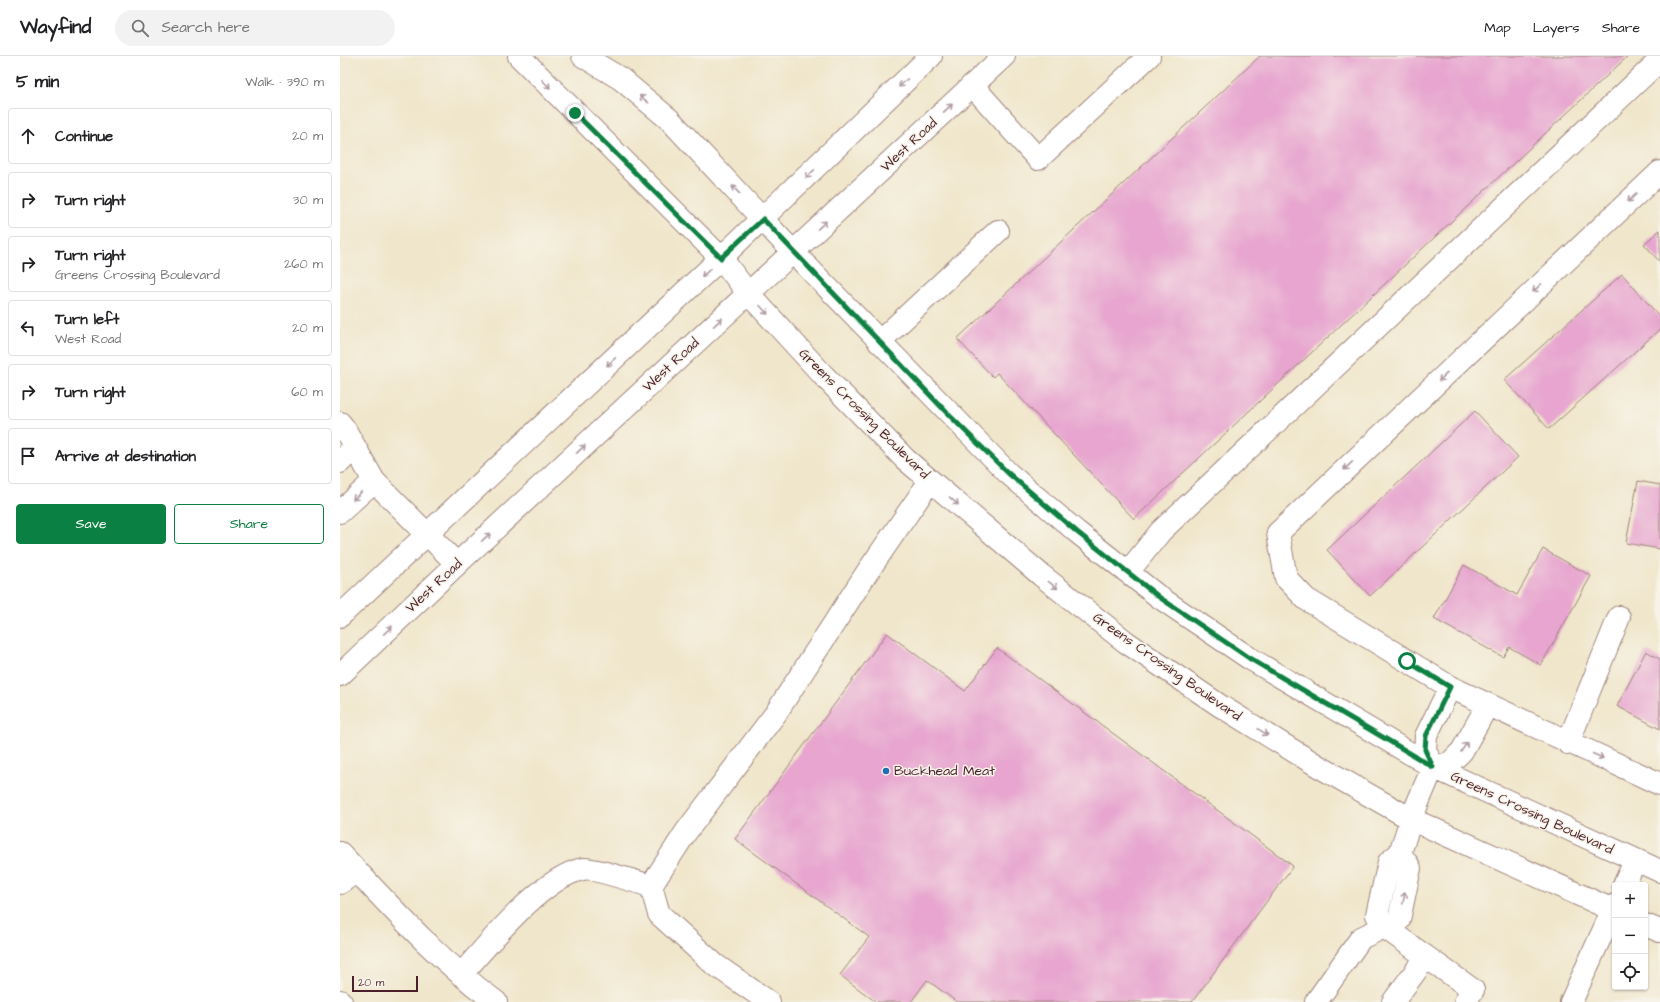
<!DOCTYPE html>
<html lang="en">
<head>
<meta charset="utf-8">
<style>
  body { margin:0; font-family:"Architects Daughter",sans-serif; background:#f2f2f2; color:#202124 }
  .controls { position:absolute; right:12px; bottom:12px; display:grid; overflow:hidden; border-radius:4px; box-shadow:0 1px 3px #0004 }
  .controls button { width:36px; height:36px; display:grid; place-items:center; padding:0; border:0; border-bottom:1px solid #e0e0e0; background:#fff; color:#202124; font:20px sans-serif }
  .scale { position:absolute; left:12px; bottom:10px; width:66px; box-sizing:border-box; padding-left:4px; border:2px solid #4a1f2b; border-top:0; font-size:11px; line-height:14px; white-space:nowrap; color:#4a1f2b; -webkit-text-stroke:3px #f7f3e8; paint-order:stroke }
  .stop { position:absolute; width:12px; height:12px; margin:-9px; border:3px solid #0b8043; border-radius:50%; background:#fff }
  .stop.end { background:#0b8043; border-color:#fff; box-shadow:0 1px 4px #0008 }
  .list { margin:0; padding:0; list-style:none }
  h2 { display:flex; justify-content:space-between; align-items:center; height:52px; margin:0; padding:0 16px; font-size:17px }
  h2 small { font-size:13px; font-weight:400; color:#757577 }
  .list li { display:grid; grid-template-columns:26px 1fr auto; gap:12px; align-items:center; box-sizing:border-box; height:56px; margin:0 8px 8px; padding:0 8px; border:1px solid #e0e0e0; border-radius:4px }
  .list b { display:block; font-size:15px; white-space:nowrap }
  .list p { margin:0; font-size:13px; white-space:nowrap; color:#757577 }
  .list em { font-size:13px; font-style:normal; color:#757577 }
  .actions { display:flex; gap:8px; padding:12px 16px }
  .actions a { flex:1; padding:9px 0; border:1px solid #0b8043; border-radius:4px; text-align:center; font-size:14px; color:#0b8043 }
  .actions .main { background:#0b8043; color:#fff }
  .icon { flex:none; width:22px; height:22px; fill:none; stroke:currentColor; stroke-width:2; stroke-linecap:round; stroke-linejoin:round }
  .map { position:relative; flex:none; width:1320px; height:946px; overflow:hidden }
  header { display:flex; align-items:center; gap:24px; box-sizing:border-box; height:56px; padding:0 20px; background:#fff; border-bottom:1px solid #e0e0e0 }
  header strong { font-size:19px }
  nav { display:flex; gap:22px; margin-inline-start:auto; font-size:14px }
  .search { width:280px; height:36px; background:#f2f2f2; display:flex; align-items:center; gap:10px; box-sizing:border-box; padding:0 14px; border-radius:22px; color:#757577; font-size:15px }
  main { display:flex }
  aside { flex:1; background:#fff }
  .map>svg:first-child { display:block }
</style>
</head>
<body>
<header>
<strong>Wayfind</strong>
<div class="search"><svg class="icon" aria-label="search" viewBox="0 0 24 24"><circle cx="10" cy="10" r="6"/><path d="M15 15l6 6"/></svg>Search here</div>
<nav><a>Map</a><a>Layers</a><a>Share</a></nav>
</header>
<main>
<aside>
<h2>5 min<small>Walk · 390 m</small></h2>
<ul class="list">
<li><svg class="icon" aria-label="ahead" viewBox="0 0 24 24"><path d="M12 20V5M6 11l6-6 6 6"/></svg><div><b>Continue</b></div><em>20 m</em></li>
<li><svg class="icon" aria-label="right" viewBox="0 0 24 24"><path d="M7 20v-9h11M14 6l5 5-5 5"/></svg><div><b>Turn right</b></div><em>30 m</em></li>
<li><svg class="icon" aria-label="right" viewBox="0 0 24 24"><path d="M7 20v-9h11M14 6l5 5-5 5"/></svg><div><b>Turn right</b><p>Greens Crossing Boulevard</p></div><em>260 m</em></li>
<li><svg class="icon" aria-label="left" viewBox="0 0 24 24"><path d="M17 20v-9H6M10 6l-5 5 5 5"/></svg><div><b>Turn left</b><p>West Road</p></div><em>20 m</em></li>
<li><svg class="icon" aria-label="right" viewBox="0 0 24 24"><path d="M7 20v-9h11M14 6l5 5-5 5"/></svg><div><b>Turn right</b></div><em>60 m</em></li>
<li><svg class="icon" aria-label="arrive" viewBox="0 0 24 24"><path d="M6 21V4h12l-3 4 3 4H6"/></svg><div><b>Arrive at destination</b></div></li>
</ul>
<div class="actions"><a class="main">Save</a><a>Share</a></div>
</aside>
<div class="map">
<svg width="1320" height="946" viewBox="0 0 1320 946">
  <rect width="100%" height="100%" fill="#f7f3e8"/>
  <filter id="ink" filterUnits="userSpaceOnUse"><feTurbulence type="fractalNoise" baseFrequency=".025" numOctaves="2"/><feDisplacementMap in="SourceGraphic" scale="8" xChannelSelector="R" yChannelSelector="G"/><feConvolveMatrix kernelMatrix="1 2 1 2 8 2 1 2 1" color-interpolation-filters="sRGB"/></filter>
  <filter id="wash" filterUnits="userSpaceOnUse"><feTurbulence type="fractalNoise" baseFrequency=".012" numOctaves="4" result="noise"/><feDisplacementMap in="SourceGraphic" scale="16" xChannelSelector="R" yChannelSelector="G"/><feGaussianBlur stdDeviation="0.9" result="paint"/><feColorMatrix in="noise" values="0 0 0 0 0 0 0 0 0 0 0 0 0 0 0 0 0 1.4 0 .05"/><feComposite in="paint" operator="in"/></filter>
  <g filter="url(#wash)">
    <rect width="100%" height="100%" fill="#f0e6cb"/>
    <g id="blocks">
      <path fill="#e7a5cf" d="M920,0H1288L794,463L657,317L653,321L617,283Z
        M1320,174V206L1304,188Z
        M1282,218L1320,261V273L1209,373L1164,324Z
        M1135,355L1178,401L1030,540L987,494Z
        M1298,425L1320,429V493L1286,487Z
        M1203,493L1251,520L1201,609L1169,591L1163,601L1094,563L1124,509L1177,539Z
        M547,577L625,635L657,592L953,810L852,946H617L587,924L571,946H536L500,919L529,881L395,783Z
        M1306,595L1320,603V673L1277,650Z"/>
    </g>
  </g>
  <g filter="url(#ink)">
    <use href="#blocks" fill-opacity="0" stroke="#9d827b" stroke-width="1"/>
    <g fill="none" stroke-linecap="round" stroke-linejoin="round">
      <defs>
        <path id="minor" d="M179,0L381,202L408,237L483,319L565,403L701,519L786,586L879,649L978,710L1071,763L1275,855
          M243,0L281,23L330,64L453,196L668,417L737,476L819,541L909,602L1093,711L1320,815
          M632,29L698,103L809,0
          M1320,116L938,477L946,522L966,543L1110,631L1320,728
          M539,286L658,175
          M0,367L4,372L34,425L117,508
          M0,406L15,391
          M0,456L34,425
          M788,516L821,475L1320,4
          M1110,631L1086,680L1085,694L1093,711L1071,763L1060,797L1049,806L1037,859L1044,871L1133,934L1125,946
          M1228,687L1279,561
          M1093,711L1110,707L1122,695L1147,650
          M0,797C50,850 97,903 156,946
          M0,827L17,815
          M1284,829L1295,805
          M1305,869L1320,875
          M121,919C149,887 202,821 243,813C249,811 300,827 311,830
          M0,945L1,946
          M429,946L374,908L319,858L311,830L346,776L436,657L526,518L590,425
          M976,946L1021,882L1059,864L1070,812L1060,797
          M1053,946L1086,901
          M1231,946L1275,849"/>
        <path id="major" d="M0,560L381,202L591,0
          M0,619L117,508L664,0"/>
      </defs>
      <use href="#minor" stroke="#9d827b" stroke-width="24"/>
      <use href="#major" stroke="#9d827b" stroke-width="24"/>
      <use href="#minor" stroke="#fff" stroke-width="22"/>
      <use href="#major" stroke="#fff" stroke-width="22"/>
    </g>
    <defs><path id="oneway-shaft" d="M-6 0H5M1.5-3L5.5 0L1.5 3" fill="none" stroke-width="1.6" stroke-linecap="round" stroke-linejoin="round"/></defs>
    <g stroke="#ae9aa0">
      <use href="#oneway-shaft" transform="translate(563 27) rotate(136)"/>
      <use href="#oneway-shaft" transform="translate(206 28) rotate(45)"/>
      <use href="#oneway-shaft" transform="translate(304 43) rotate(-140)"/>
      <use href="#oneway-shaft" transform="translate(608 52) rotate(-43)"/>
      <use href="#oneway-shaft" transform="translate(470 118) rotate(136)"/>
      <use href="#oneway-shaft" transform="translate(396 134) rotate(-133)"/>
      <use href="#oneway-shaft" transform="translate(1292 142) rotate(137)"/>
      <use href="#oneway-shaft" transform="translate(482 169) rotate(-43)"/>
      <use href="#oneway-shaft" transform="translate(366 217) rotate(137)"/>
      <use href="#oneway-shaft" transform="translate(1197 232) rotate(137)"/>
      <use href="#oneway-shaft" transform="translate(424 254) rotate(48)"/>
      <use href="#oneway-shaft" transform="translate(378 266) rotate(-43)"/>
      <use href="#oneway-shaft" transform="translate(271 306) rotate(137)"/>
      <use href="#oneway-shaft" transform="translate(1103 321) rotate(137)"/>
      <use href="#oneway-shaft" transform="translate(241 393) rotate(-43)"/>
      <use href="#oneway-shaft" transform="translate(1008 410) rotate(137)"/>
      <use href="#oneway-shaft" transform="translate(17 440) rotate(137)"/>
      <use href="#oneway-shaft" transform="translate(614 445) rotate(41)"/>
      <use href="#oneway-shaft" transform="translate(146 481) rotate(-43)"/>
      <use href="#oneway-shaft" transform="translate(713 529) rotate(38)"/>
      <use href="#oneway-shaft" transform="translate(48 574) rotate(-44)"/>
      <use href="#oneway-shaft" transform="translate(923 676) rotate(32)"/>
      <use href="#oneway-shaft" transform="translate(1124 691) rotate(-58)"/>
      <use href="#oneway-shaft" transform="translate(1258 700) rotate(24)"/>
      <use href="#oneway-shaft" transform="translate(1064 842) rotate(-78)"/>
    </g>
  </g>
  <g fill="none" stroke-linecap="round" stroke-linejoin="round" filter="url(#ink)">
    <path stroke="#0b8043" stroke-width="5" d="M235,57L381,202L423,163L609,359L668,417L737,476L819,541L909,602L1093,711L1085,694L1086,680L1110,631L1067,605"/>
  </g>
  <circle fill="#1f6fb2" stroke="#f7f3e8" stroke-width="1.5" cx="546" cy="715" r="4"/>
  <g text-anchor="middle" dominant-baseline="central" stroke-width="3" stroke-linejoin="round" paint-order="stroke">
    <g font-size="14" fill="#4a1f2b" stroke="#f7f3e8">
      <text transform="translate(569 89) rotate(-43)">West Road</text>
      <text transform="translate(331 309) rotate(-43)">West Road</text>
      <text transform="translate(524 358) rotate(45)">Greens Crossing Boulevard</text>
      <text transform="translate(94 530) rotate(-43)">West Road</text>
      <text transform="translate(827 611) rotate(35)">Greens Crossing Boulevard</text>
      <text transform="translate(1192 757) rotate(25)">Greens Crossing Boulevard</text>
    </g>
    <g font-size="14" fill="#4a1f2b" stroke="#f7f3e8" text-anchor="start">
      <text x="554" y="715">Buckhead Meat</text>
    </g>
  </g>
</svg>
<div class="controls">
<button>+</button>
<button>−</button>
<button><svg class="icon" aria-label="locate" viewBox="0 0 24 24"><circle cx="12" cy="12" r="6"/><path d="M12 2v4M12 18v4M2 12h4M18 12h4"/></svg></button>
</div>
<div class="scale">20 m</div>
<div class="stop" style="left:1067px;top:605px"></div>
<div class="stop end" style="left:235px;top:57px"></div>
</div>
</main>
</body>
</html>
